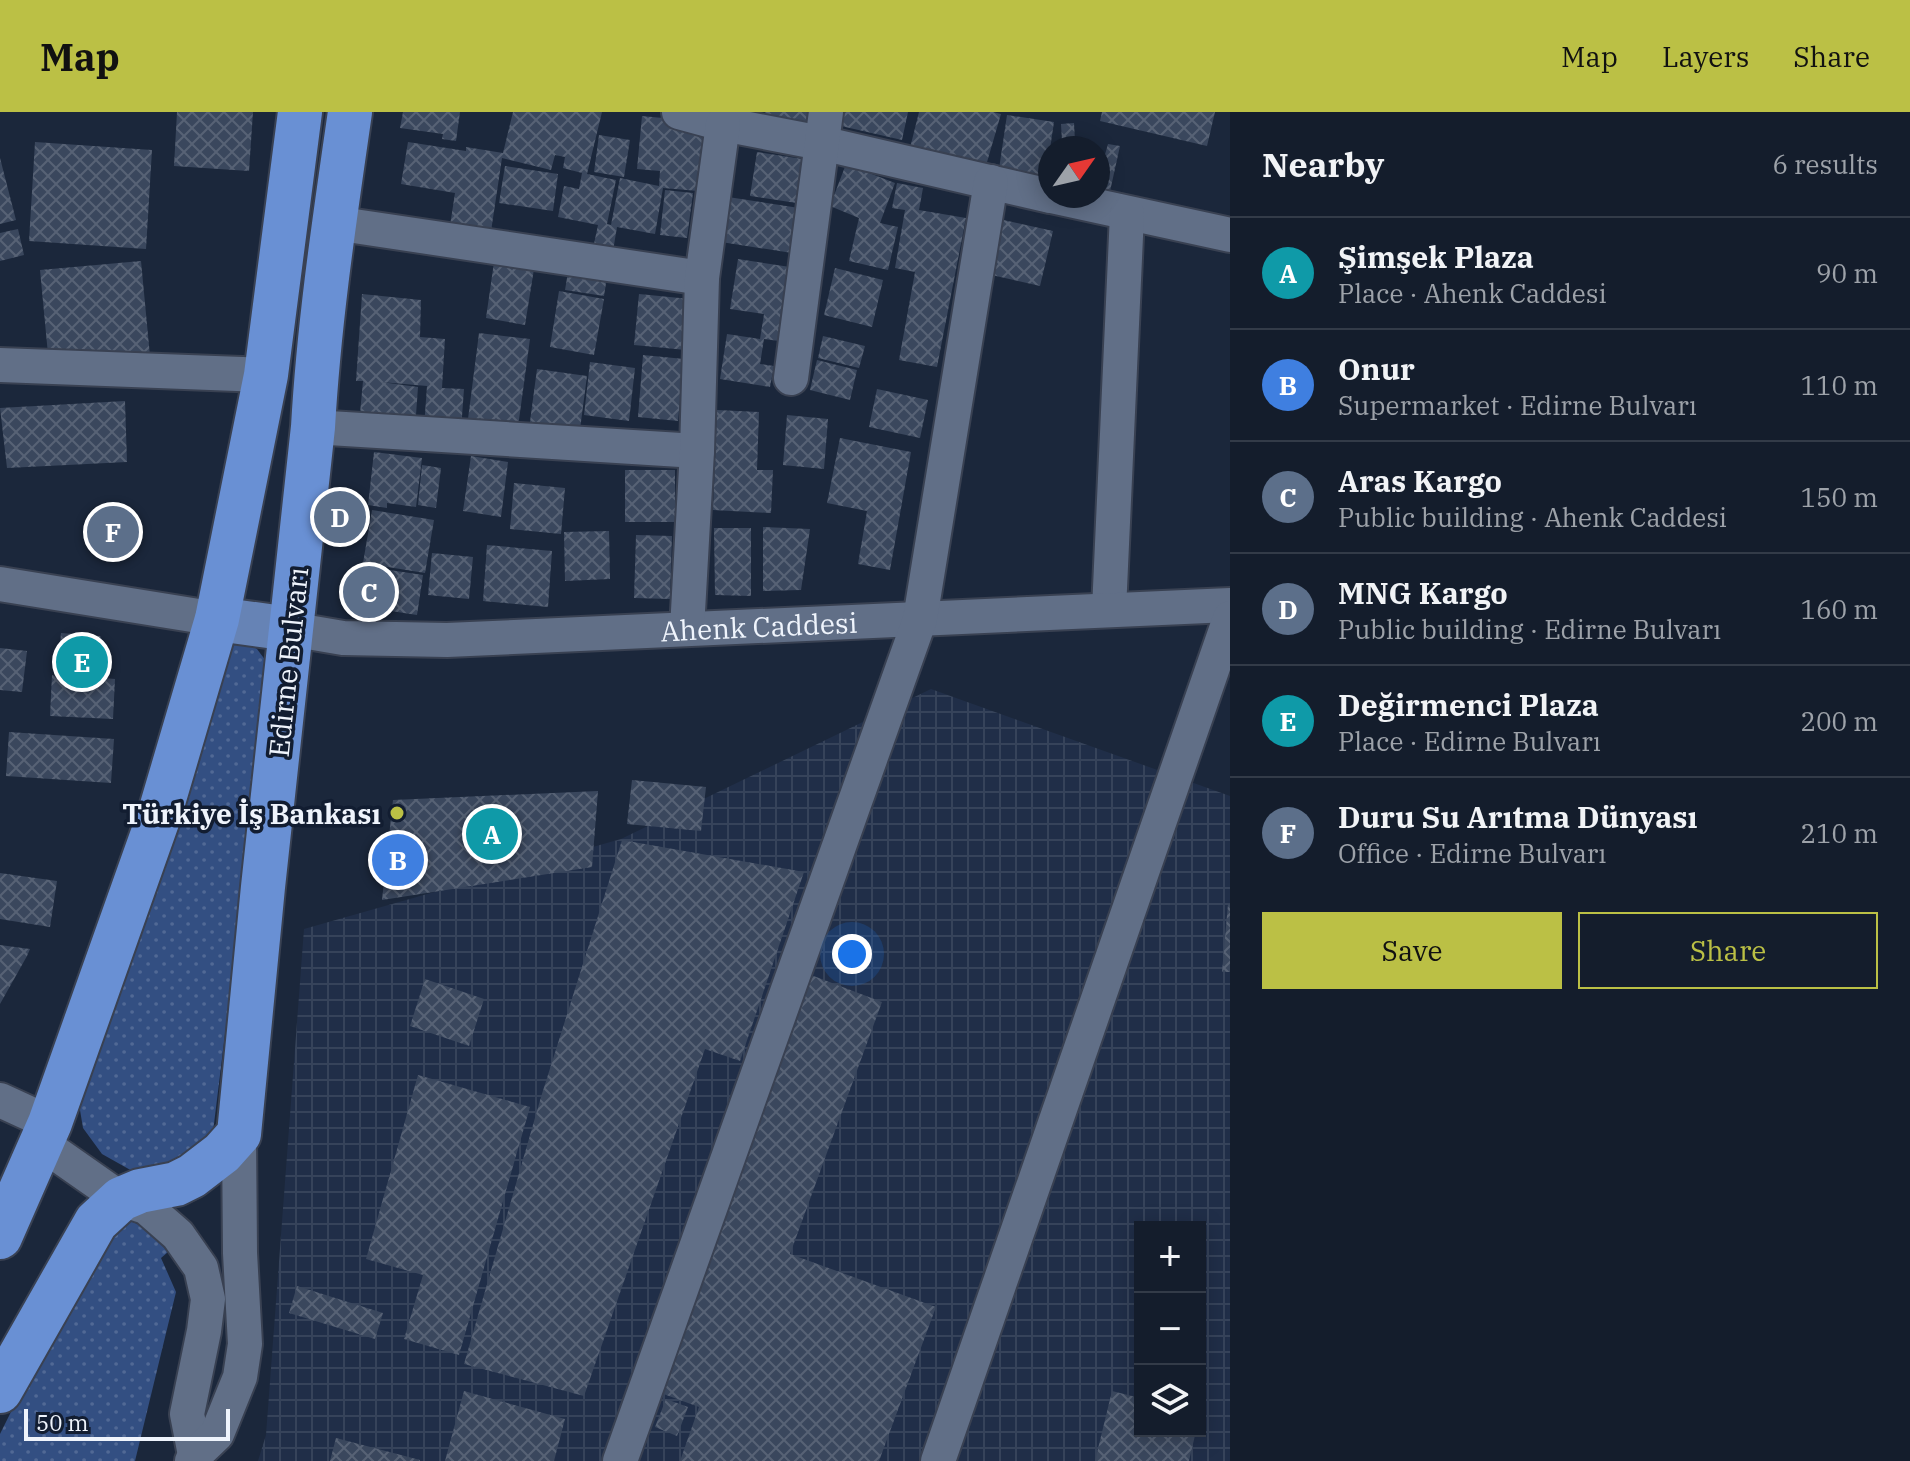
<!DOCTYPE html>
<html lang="en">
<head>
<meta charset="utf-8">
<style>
  body { margin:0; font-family:"IBM Plex Serif",serif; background:#1d2634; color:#f1f3f6 }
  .controls { position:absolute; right:24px; bottom:24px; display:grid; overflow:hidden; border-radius:0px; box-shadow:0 4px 20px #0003 }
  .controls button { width:72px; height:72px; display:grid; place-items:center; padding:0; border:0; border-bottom:2px solid #333b48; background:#141d2c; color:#f1f3f6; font:40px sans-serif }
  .compass { position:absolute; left:1038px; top:24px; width:72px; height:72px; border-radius:50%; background:#141d2c; box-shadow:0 4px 20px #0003; rotate:56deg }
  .scale { position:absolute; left:24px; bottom:20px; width:206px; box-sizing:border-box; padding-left:8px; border:4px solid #eff4fc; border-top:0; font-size:22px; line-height:28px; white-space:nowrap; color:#eff4fc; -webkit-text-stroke:6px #121d31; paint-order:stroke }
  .you { position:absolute; left:852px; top:842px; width:28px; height:28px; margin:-20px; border:6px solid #fff; border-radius:50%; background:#1a73e8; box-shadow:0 0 0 12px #1a73e833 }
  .badge { display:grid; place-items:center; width:52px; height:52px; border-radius:50%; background:#bbc045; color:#fff; font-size:26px; font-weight:700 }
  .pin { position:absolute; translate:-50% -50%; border:4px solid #fff; box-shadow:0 2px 8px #0006 }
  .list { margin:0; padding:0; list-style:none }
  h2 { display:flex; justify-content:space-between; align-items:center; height:104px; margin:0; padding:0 32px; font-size:34px }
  h2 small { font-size:26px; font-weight:400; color:#9da2a9 }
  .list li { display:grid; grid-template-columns:52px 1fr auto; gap:24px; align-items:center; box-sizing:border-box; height:112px; padding:0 32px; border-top:2px solid #333b48 }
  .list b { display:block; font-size:30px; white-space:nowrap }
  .list p { margin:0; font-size:26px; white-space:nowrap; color:#9da2a9 }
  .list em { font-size:26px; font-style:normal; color:#9da2a9 }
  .actions { display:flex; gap:16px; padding:24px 32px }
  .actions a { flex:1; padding:18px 0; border:2px solid #bbc045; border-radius:0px; text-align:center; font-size:28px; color:#bbc045 }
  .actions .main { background:#bbc045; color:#111 }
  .icon { flex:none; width:44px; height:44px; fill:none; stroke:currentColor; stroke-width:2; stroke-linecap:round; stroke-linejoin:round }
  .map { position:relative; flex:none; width:1230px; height:1349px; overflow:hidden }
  header { display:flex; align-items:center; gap:48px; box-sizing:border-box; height:112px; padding:0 40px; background:#bbc045; color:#111 }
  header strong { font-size:38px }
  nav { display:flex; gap:44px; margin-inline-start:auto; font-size:28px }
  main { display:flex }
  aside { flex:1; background:#141d2c }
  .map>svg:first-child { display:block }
</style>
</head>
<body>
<header>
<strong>Map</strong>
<nav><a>Map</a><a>Layers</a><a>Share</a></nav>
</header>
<main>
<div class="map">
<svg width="1230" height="1349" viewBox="0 0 1230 1349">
  <defs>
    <pattern id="industrial-grid" width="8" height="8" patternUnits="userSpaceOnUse" patternTransform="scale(2)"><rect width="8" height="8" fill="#202e48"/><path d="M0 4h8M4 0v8" fill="none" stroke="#36435a"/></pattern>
    <pattern id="grass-dots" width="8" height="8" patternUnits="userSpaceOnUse" patternTransform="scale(2)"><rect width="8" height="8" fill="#334f82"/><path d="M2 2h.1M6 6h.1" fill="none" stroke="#516995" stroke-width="1.8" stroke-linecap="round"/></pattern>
    <pattern id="building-cross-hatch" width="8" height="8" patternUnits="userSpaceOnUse" patternTransform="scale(2)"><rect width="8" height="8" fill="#3a475d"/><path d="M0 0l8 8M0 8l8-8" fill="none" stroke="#576275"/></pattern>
  </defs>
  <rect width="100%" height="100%" fill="#1b273b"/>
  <path fill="url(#industrial-grid)" fill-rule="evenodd" d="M931,577L1230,684V1349H258L266,1323L304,817L621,727ZM1140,1115H1200V1319H1140Z"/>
  <path fill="url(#grass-dots)" d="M249,532L257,537L266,549L247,743L213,1020L193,1042L167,1054L134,1060L102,1042L83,1016L78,986L227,533Z
    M110,1101L145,1115L168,1140L161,1146L176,1180L135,1349H0V1322Z"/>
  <path fill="url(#building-cross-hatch)" d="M177,0H253L249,59L174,54Z
    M403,0H460L456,29L442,27L443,22L400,16Z
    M513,0H602L587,62L616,68L607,112L611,113L620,66L659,74L660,59L637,57L642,4L704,10L698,79L663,76L655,122L617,115L612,145L592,141L598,113L558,105L564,74L579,77L582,61L563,56L565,45L555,43L551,58L502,46L490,126L449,120L455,81L401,72L408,30L466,39V35L503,41Z
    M765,0H816L813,20L763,12Z
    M844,0H908L902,28L841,14Z
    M919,0H993L1001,2L985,57L910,36Z
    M1102,0H1215L1207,34L1100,9Z
    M1007,3L1054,10L1046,64L999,57Z
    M1074,11L1075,29L1062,30L1061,12Z
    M599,23L630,28L624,65L594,60Z
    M35,30L152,38L146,137L29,129Z
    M1108,32L1120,34L1107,93L1098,84V45L1104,46Z
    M757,40L809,48L803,92L750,84Z
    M0,46L16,108L0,112Z
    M846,52L895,71L880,111L898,115L888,158L849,149L859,106L830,94Z
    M505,54L558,62L553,99L499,91Z
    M897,71L923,76L919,98L966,106L937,255L899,248L915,160L895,156L905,98L892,96Z
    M665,78L693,81L687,126L660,123Z
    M728,85L799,96L792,141L721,130Z
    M995,106L1053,119L1040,174L983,161Z
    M18,117L24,143L0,149V121Z
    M738,147L790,155L779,229L764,227L760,252L774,254L770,275L720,267L727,222L760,227L764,202L730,197Z
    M141,149L150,244L49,253L40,158Z
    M494,150L534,157L525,213L486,206Z
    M835,156L883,168L872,215L824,203Z
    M568,160L607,165L604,184L565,178Z
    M559,179L604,187L594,243L550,235Z
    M362,182L421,188L420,225L445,227L442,276L464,277L461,318L424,315L427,274L381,270L418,275L415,317L359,312L363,269H356Z
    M639,182L690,187L686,238L634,233Z
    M479,221L530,227L518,315L468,307Z
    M823,224L865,234L859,256L818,246Z
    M643,243L684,247L678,309L638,305Z
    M817,248L857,258L850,288L810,278Z
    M590,250L635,256L629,309L584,303Z
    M537,257L587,264L579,325L529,317Z
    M877,277L928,288L920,326L869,315Z
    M125,289L127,350L7,356L0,296Z
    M717,298L759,300L757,358H773L771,401L713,398Z
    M787,303L828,307L824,357L783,353Z
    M840,326L911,340L890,458L858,452L867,399L827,391Z
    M374,340L422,346L416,395L387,391V396L368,393Z
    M471,344L508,350L501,405L463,399Z
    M422,353L441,356L436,396L418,393Z
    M625,358H675V410H625Z
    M514,371L565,376L561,422L510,417Z
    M372,398L434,408L425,461L363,451Z
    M763,415L810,417L801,478L763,479Z
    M714,416H751V484L715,483Z
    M609,419L610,467L565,469L564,420Z
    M636,423L672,424L670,487L634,486Z
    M487,433L552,439L548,495L483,489Z
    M432,441L473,445L469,487L428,483Z
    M363,454L423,463L417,503L358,494Z
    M61,521L100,524L107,536L104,566L115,567L113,607L50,604L52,563L57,564Z
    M0,536L27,539L22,580L0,578Z
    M9,620L114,627L111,671L6,664Z
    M632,668L706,675L701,719L627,712Z
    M598,679L592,755L382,788L393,688Z
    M622,728L804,760L740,949L705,937L584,1284L464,1252L541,985Z
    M0,761L57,769L50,815L0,807Z
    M1228,792H1230V860H1222Z
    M0,833L30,837L27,844L0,892Z
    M811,863L882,890L790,1142L936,1195L879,1349H680L699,1295L658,1280Z
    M425,867L484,887L469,934L410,914Z
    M418,963L530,995L459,1243L404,1227L423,1163L366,1147Z
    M297,1174L383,1201L375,1227L289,1201Z
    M464,1279L565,1307L554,1349H445Z
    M1112,1279L1140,1286V1319H1196L1189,1349H1095Z
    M666,1287L688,1295L677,1324L655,1315Z
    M336,1326L420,1348V1349H330Z"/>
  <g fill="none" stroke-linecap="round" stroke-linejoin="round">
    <defs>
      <g id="minor">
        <path d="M679,0L723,12L821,31L1050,84"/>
        <path d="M1051,84L1230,123"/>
        <path d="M334,111L702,166"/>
        <path d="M0,253L266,263"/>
        <path d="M791,266L826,0"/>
        <path d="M313,315L697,339"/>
        <path d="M0,472L217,507"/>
        <path d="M1109,498L1127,102"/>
        <path id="s1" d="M290,517L343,526L447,528L1230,493"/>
        <path d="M687,517L697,339L702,166L723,12"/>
        <path d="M0,988L50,1011"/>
        <path d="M41,1031L121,1087L146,1095L178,1123L201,1156L208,1187L204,1219L187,1302L195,1343"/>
        <path d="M192,1349L195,1343L217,1322L240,1265L245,1232L240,1141L239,1022"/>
        <path d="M620,1349L920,507L991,70"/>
        <path d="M938,1349L1230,506"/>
      </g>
      <path id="major" d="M217,507L290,517"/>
      <path id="highway" d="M0,1125L50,1011L159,704L217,507L266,263L300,0
        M0,1279L96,1110L121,1087L140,1079L176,1072L192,1064L222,1041L239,1022L263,775L313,315C319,209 335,104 350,0"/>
    </defs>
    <use href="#minor" stroke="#394152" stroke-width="38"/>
    <use href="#major" stroke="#394152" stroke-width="48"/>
    <use href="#highway" stroke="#394152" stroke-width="48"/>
    <use href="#minor" stroke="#616f87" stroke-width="34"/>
    <use href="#major" stroke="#6683b5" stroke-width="44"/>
    <use href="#highway" stroke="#6990d4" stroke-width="44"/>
  </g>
  <circle fill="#bbc045" stroke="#121d31" stroke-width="3" cx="397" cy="701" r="8"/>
  <g text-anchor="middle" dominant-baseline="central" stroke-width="7" stroke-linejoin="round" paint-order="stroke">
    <g font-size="28" fill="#eff4fc" stroke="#121d31">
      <text stroke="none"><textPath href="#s1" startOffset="470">Ahenk Caddesi</textPath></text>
      <text transform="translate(288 550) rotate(-84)">Edirne Bulvarı</text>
    </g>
    <g font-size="28" font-weight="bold" fill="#eff4fc" stroke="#121d31" text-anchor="end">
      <text x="381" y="701">Türkiye İş Bankası</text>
    </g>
  </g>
</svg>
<div class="controls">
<button>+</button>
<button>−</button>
<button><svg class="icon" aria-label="layers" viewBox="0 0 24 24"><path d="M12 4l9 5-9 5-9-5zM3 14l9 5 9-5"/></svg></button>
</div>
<svg class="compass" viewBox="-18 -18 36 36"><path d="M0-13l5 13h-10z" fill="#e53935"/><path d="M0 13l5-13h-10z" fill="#9da2a9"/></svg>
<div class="scale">50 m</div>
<div class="you"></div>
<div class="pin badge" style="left:492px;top:722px;background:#0f9aa8">A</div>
<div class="pin badge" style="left:398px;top:748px;background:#3f7fe0">B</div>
<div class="pin badge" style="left:369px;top:480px;background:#5c6f8a">C</div>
<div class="pin badge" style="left:340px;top:405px;background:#5c6f8a">D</div>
<div class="pin badge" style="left:82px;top:550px;background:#0f9aa8">E</div>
<div class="pin badge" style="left:113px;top:420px;background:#5c6f8a">F</div>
</div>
<aside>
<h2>Nearby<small>6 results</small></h2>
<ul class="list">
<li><span class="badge" style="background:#0f9aa8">A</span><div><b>Şimşek Plaza</b><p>Place · Ahenk Caddesi</p></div><em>90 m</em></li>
<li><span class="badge" style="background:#3f7fe0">B</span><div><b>Onur</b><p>Supermarket · Edirne Bulvarı</p></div><em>110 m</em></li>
<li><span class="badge" style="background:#5c6f8a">C</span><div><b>Aras Kargo</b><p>Public building · Ahenk Caddesi</p></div><em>150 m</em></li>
<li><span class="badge" style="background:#5c6f8a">D</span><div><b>MNG Kargo</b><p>Public building · Edirne Bulvarı</p></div><em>160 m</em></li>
<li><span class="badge" style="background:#0f9aa8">E</span><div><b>Değirmenci Plaza</b><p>Place · Edirne Bulvarı</p></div><em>200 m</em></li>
<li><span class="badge" style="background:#5c6f8a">F</span><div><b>Duru Su Arıtma Dünyası</b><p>Office · Edirne Bulvarı</p></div><em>210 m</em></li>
</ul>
<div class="actions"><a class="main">Save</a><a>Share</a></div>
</aside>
</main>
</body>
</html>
